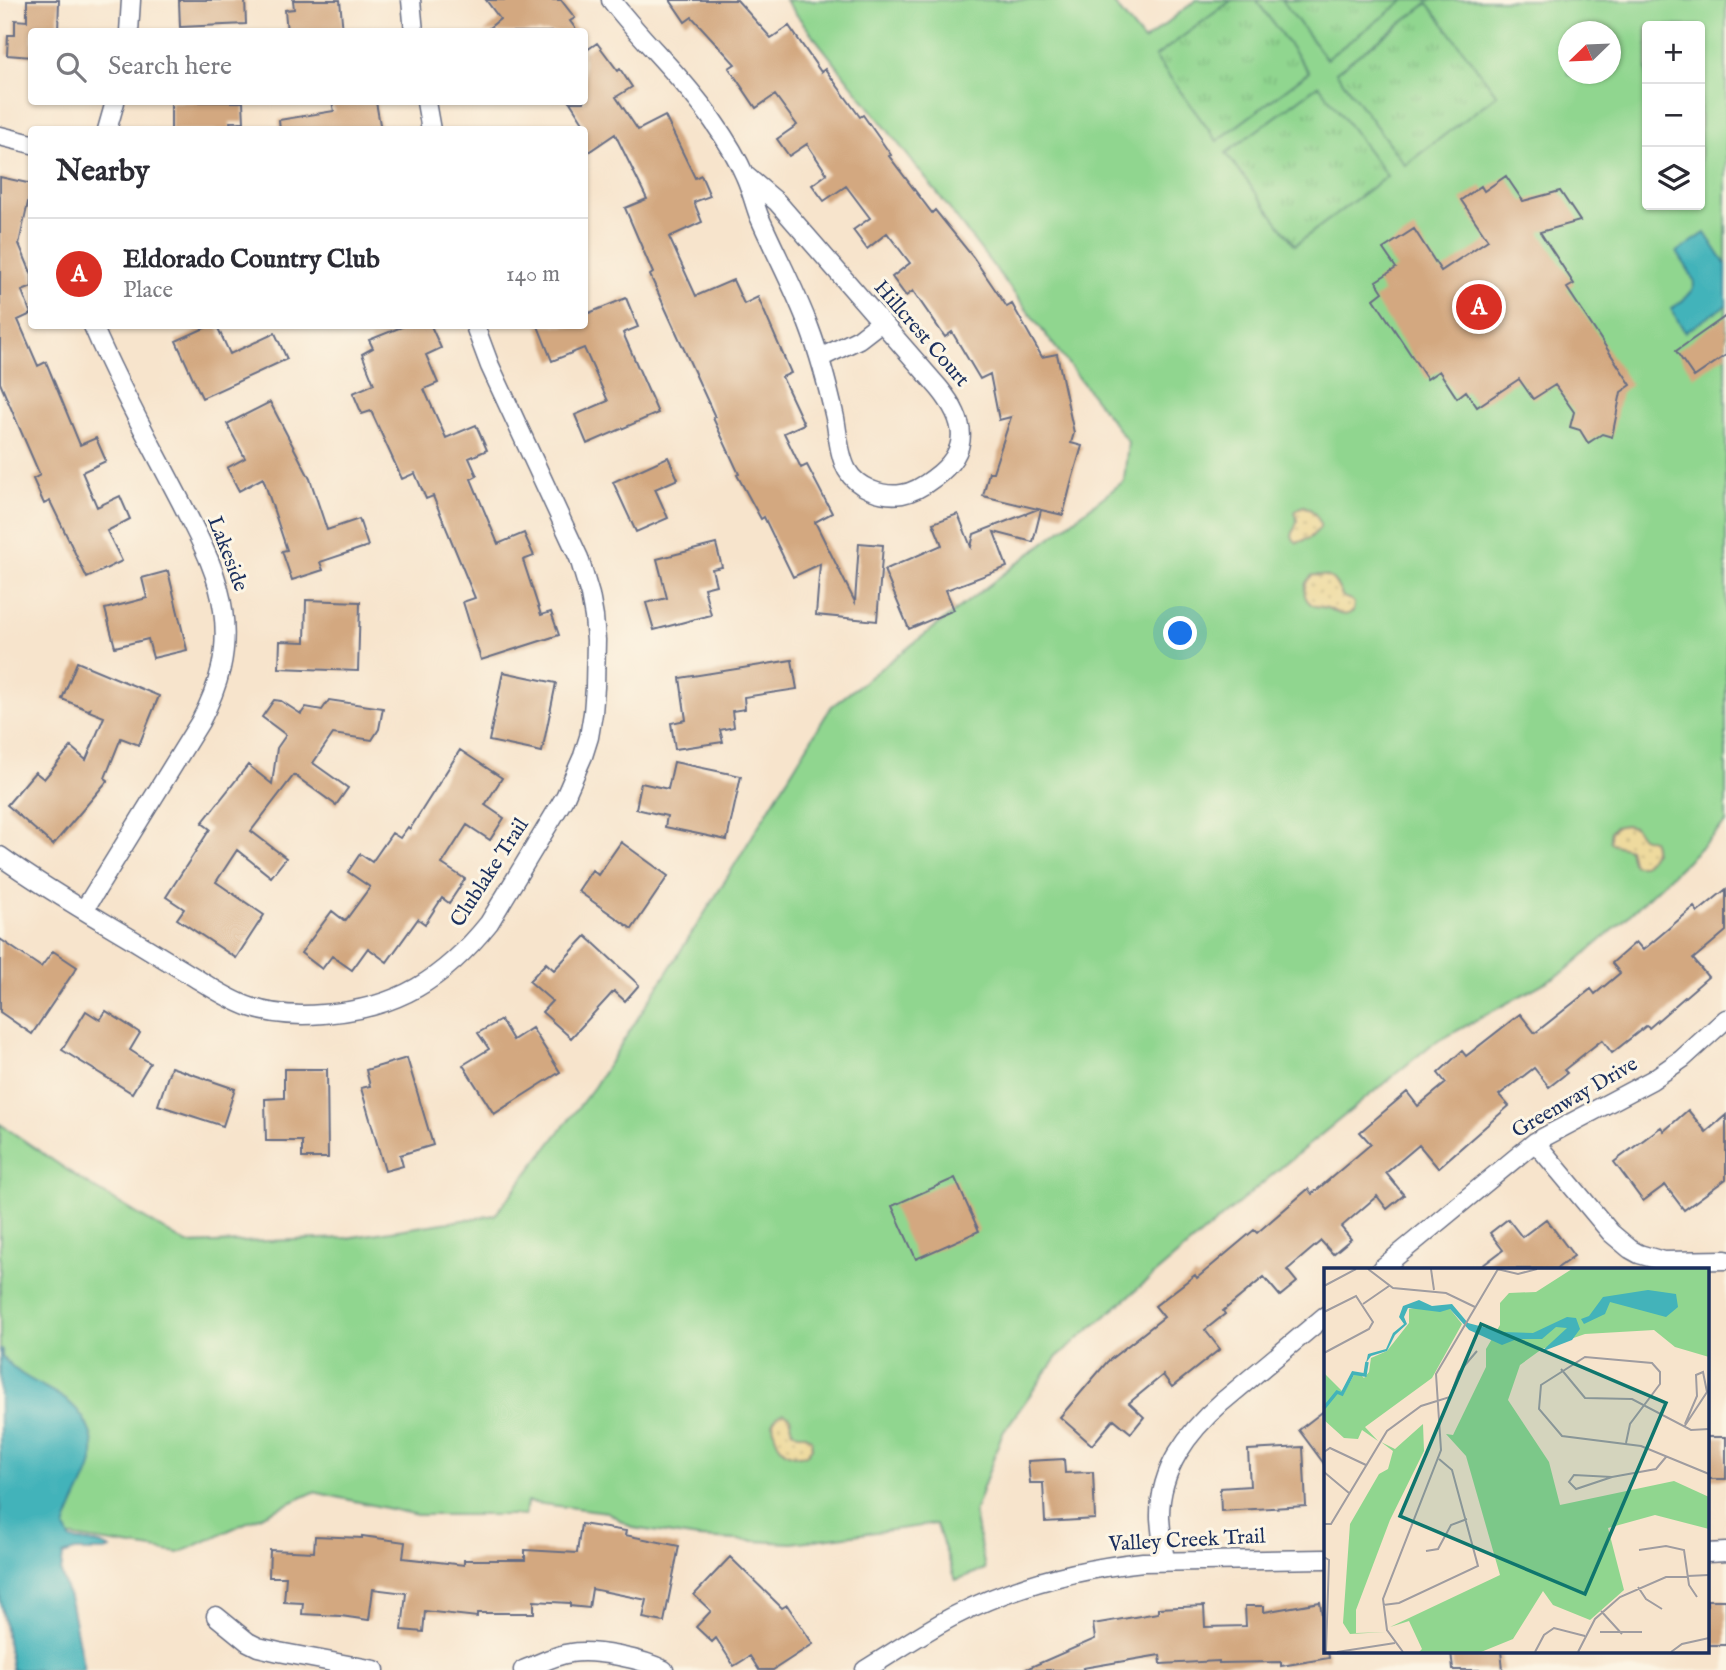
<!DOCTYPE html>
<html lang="en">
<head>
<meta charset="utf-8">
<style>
  body { margin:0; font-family:"IM FELL English",serif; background:#f7f7f7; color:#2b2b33 }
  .controls { position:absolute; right:21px; top:21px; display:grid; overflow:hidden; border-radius:7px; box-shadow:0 2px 5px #0004 }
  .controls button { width:63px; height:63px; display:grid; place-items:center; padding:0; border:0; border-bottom:2px solid #e1e1e2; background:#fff; color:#2b2b33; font:35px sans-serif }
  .compass { position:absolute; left:1558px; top:21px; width:63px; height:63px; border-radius:50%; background:#fff; box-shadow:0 2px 5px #0004; rotate:247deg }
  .you { position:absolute; left:1181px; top:634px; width:24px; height:24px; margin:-18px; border:5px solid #fff; border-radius:50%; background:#1a73e8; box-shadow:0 0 0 10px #1a73e833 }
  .badge { display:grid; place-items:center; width:46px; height:46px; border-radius:50%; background:#d93025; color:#fff; font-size:23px; font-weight:700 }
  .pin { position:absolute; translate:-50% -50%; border:4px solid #fff; box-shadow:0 2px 7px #0006 }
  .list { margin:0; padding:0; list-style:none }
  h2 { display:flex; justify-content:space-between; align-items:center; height:91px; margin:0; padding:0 28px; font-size:30px }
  h2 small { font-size:23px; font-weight:400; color:#7c7c81 }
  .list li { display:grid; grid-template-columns:46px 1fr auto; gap:21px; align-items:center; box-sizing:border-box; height:112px; padding:0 28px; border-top:2px solid #e1e1e2 }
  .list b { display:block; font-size:26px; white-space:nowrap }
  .list p { margin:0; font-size:23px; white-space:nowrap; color:#7c7c81 }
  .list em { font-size:23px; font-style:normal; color:#7c7c81 }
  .icon { flex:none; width:38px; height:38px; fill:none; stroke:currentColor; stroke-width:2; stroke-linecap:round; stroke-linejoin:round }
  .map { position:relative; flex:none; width:1726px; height:1670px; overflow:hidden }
  .search { position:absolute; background:#fff; box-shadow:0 2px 5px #0004; left:28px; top:28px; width:560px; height:77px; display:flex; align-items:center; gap:18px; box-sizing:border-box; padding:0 24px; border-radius:7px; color:#7c7c81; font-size:26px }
  .panel { position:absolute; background:#fff; box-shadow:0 2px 5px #0004; left:28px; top:126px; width:560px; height:203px; border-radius:7px }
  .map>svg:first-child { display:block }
</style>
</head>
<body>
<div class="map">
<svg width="1726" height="1670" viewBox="0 0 1726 1670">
  <defs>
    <pattern id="sand-dots" width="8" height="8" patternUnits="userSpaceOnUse" patternTransform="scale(1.75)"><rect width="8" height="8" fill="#eeda9e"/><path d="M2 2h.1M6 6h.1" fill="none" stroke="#ccbb8a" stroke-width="1.8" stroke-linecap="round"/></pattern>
    <pattern id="park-tufts" width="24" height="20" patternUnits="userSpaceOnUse" patternTransform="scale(1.75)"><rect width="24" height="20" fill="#90d68f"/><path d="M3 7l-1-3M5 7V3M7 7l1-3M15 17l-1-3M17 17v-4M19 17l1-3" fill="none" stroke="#7cb87e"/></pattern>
  </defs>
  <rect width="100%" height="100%" fill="#fcf5e5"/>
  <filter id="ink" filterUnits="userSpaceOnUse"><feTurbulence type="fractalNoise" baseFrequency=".0143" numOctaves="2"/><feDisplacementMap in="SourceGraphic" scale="14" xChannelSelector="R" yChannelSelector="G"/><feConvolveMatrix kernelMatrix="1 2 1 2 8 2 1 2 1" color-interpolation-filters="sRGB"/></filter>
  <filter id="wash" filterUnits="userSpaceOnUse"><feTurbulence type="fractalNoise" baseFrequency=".00686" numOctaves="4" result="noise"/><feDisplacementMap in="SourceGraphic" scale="28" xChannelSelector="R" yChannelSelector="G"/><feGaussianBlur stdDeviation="1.57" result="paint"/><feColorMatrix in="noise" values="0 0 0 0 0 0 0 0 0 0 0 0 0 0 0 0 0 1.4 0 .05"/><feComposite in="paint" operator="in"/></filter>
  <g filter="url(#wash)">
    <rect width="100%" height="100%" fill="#f7e4cc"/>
    <path fill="#90d68f" stroke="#568276" stroke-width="2" fill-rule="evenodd" d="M785,0H1111L1144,41L1196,0H1726V823L1620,924L1564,972L1431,1045L1284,1165L1057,1357L1002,1434L974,1513L985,1569L956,1580L936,1524L792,1543L698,1538L633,1528L607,1512L527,1502L525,1515H417L314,1492L179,1553L0,1526V1124L86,1183L187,1244L346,1238L495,1215L594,1087L720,889L831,707L1124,481L1128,442L938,194ZM1647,26H1700V205H1647ZM1568,32H1610V74H1568Z"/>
    <path fill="url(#sand-dots)" stroke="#84847e" stroke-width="2" d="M1304,506C1312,509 1321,519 1320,528L1310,538L1297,543L1294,540L1292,536L1297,521L1295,512L1301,507Z
      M1313,575C1335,575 1334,580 1343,597L1351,600L1354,603L1353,611C1343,619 1337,612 1327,608C1322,606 1316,608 1311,604C1301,596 1303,582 1313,575Z
      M1625,825L1634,827L1642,837L1652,840C1658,851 1651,858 1643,865H1635L1632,862L1629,849C1619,844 1606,850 1611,831L1615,827Z
      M784,1413L790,1417L793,1431L798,1434H804L812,1440V1447L807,1454C783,1459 774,1443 773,1422L778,1415Z"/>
    <path fill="url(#park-tufts)" stroke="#568276" stroke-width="2" d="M1232,0H1256L1309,72L1217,141L1155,57Z
      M1282,0H1405L1326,59Z
      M1428,3L1497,95L1405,165L1336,72Z
      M1319,85L1387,176L1295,245L1226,153Z"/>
    <path fill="#43b3ba" stroke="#2f718c" stroke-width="2" d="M1705,233L1726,265V305L1685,332L1671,309C1705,286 1696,283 1677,252Z
      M0,1349L2,1350V1357C9,1363 15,1370 23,1375C51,1393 77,1397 90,1432C95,1444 94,1456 90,1469C83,1489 71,1507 65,1528L71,1540C84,1542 100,1542 110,1549L105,1551H75L63,1555L61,1573L71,1604L84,1670H12L0,1599Z"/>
    <g id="blocks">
      <path fill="#d3a880" d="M27,0H59L58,32H32V57L7,55L8,35H15V20L27,21Z
        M179,0H245L246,24L180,27Z
        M293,0H340L343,32H287L285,10L294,9Z
        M486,0H561L575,18L570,21L578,32H484L500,19Z
        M670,0H737L771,38L789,26L821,72L825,69L860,117L863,115L891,155L889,156L932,213L935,210L973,257L1007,307L1012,304L1042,357L1057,354L1074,433L1071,443L1082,446L1072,480L1063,515L1041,510L1033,542L994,532L1007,567L946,590L954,610L909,629L884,570L942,545L933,523L958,514L971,547L974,534L1038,509L983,496L989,472H993L1011,417L999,420L990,374L980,379L952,332L945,337L913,291L906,296L892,277L910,263L887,233L867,249L853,230L870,218L846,186L824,201L812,185L827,174L807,144L789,156L777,139L797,125L775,95L756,108L729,68L735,64L692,17L685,22Z
        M597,43L618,71L620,69L632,87L616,97L638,130L665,116L695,178L701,175L710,196L694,202L702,222L669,237L696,296L733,280L744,304L758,297L791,373L782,377L804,424L784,433L801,468L807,465L832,513L815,522L855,602L859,543L883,545L877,621L816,615L820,564L793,577L764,517L761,519L737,475L739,474L713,418L715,417L650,275L653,273L625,208L647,199L615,134L584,155V128L586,127L570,102H584V52Z
        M171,102H243L244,122H230L231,130H171Z
        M332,102H376L381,130H280L279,120L334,111Z
        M1506,176L1523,201L1560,191L1580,221L1540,232L1574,284L1567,288L1631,385L1621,392L1612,437L1602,434L1588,443L1580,430L1570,427L1574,412L1555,385L1533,399L1519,379L1477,407L1466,391L1457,398L1439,371L1427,379L1374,299L1383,292L1376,281L1396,268L1383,249L1414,229L1441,271L1488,240L1461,200L1481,186L1484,191Z
        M0,177L32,184L19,244L32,275V287L22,291L31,314L18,320L38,366L46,362L80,445L96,438L106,461L82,472L97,507L120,496L130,519L107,531L122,561L87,578L50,501L44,504L33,479L40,475L0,383Z
        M626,298L638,327L623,333L658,413L587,444L575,415L608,401L584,348L552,361L538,326H584V315Z
        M1726,316V355L1694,377L1676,351Z
        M209,326H217L230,354L275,333L287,359L202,398L176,341Z
        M404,326H431L441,348L426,355L438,383L424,389L446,438L476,425L487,450L469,458L477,476L471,479L498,544L524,533L534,556L523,560L541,615L551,612L559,635L481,660L463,602L475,598L433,496L426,499L415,473L402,479L371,411L362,414L353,393L374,384L362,354L373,348L369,340Z
        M270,402L310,479L327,530L359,519L368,546L320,562L323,570L292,580L282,551L287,550L263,478L239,491L227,468L245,458L227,424Z
        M668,457L678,479L655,489L668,518L636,532L613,482Z
        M716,544L722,567L712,569L716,585L704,588L711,615L654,630L646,603L667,598L657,559Z
        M168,571L187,650L153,658L148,639L115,647L105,609L147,598L142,578Z
        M306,600L360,602L358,671L279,668L280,641L305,642Z
        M792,660L797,689L744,697L745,709L732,711L734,727L720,730L723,742L675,749L671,723L686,720L680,678Z
        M77,662L159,696L139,745L121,738L105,778L108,780L53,845L7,805L35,772L44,779L71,747L86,760L104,717L89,711L90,709L88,710L62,699Z
        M503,672L556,683L542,752L489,741Z
        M274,700L281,701L301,714L306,707L322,710L329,700L383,708L379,729L372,740L333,734L313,763L348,788L336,805L294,775L251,831L286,858L271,877L237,850L216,882L264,915L236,958L177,919L184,909L166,897L210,829L202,823L248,765L272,784L277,748L286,735L262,717Z
        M460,750L502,778L485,805L504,818L490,840L467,825L442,864L465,879L449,903L442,898L425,924L418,919L387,962L368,948L352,970L332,956L322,969L301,953L332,911L345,921L370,887L348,872L360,854L372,862L392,833L400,838L408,827L410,829Z
        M674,762L741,776L727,840L665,827L667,816L636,809L641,783L668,789Z
        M621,842L668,876L632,929L578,891L592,870L598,875Z
        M1726,889V931L1693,959L1708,977L1649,1028L1646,1026L1612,1053L1602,1040L1564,1070L1567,1073L1549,1087L1534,1068L1499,1095L1509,1106L1438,1168L1419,1145L1386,1173L1404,1195L1387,1209L1377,1196L1341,1227L1351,1239L1333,1254L1321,1241L1287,1270L1297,1282L1280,1296L1264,1277L1223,1311L1225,1314L1205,1330L1220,1349L1172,1387L1163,1375L1129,1403L1144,1417L1131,1433L1114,1419L1092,1445L1060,1417L1107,1362L1164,1317L1155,1306L1195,1275L1197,1278L1254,1230L1257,1233L1308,1189L1312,1194L1371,1144L1360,1132L1407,1092L1418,1106L1446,1083L1438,1073L1462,1051L1466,1056L1520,1014L1535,1033L1591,989L1595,994L1620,973L1612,963L1636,942L1643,950L1694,907L1698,912Z
        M586,936L639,985L625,1001L614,991L571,1038L542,1012L552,1001L529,981L546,963L554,970Z
        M0,939L41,967L53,951L77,967L32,1034L0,1012Z
        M86,1011L100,1020L106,1011L140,1033L130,1050L150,1063L132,1093L62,1050Z
        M501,1020L513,1040L532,1028L560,1072L494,1114L463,1065L489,1049L478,1033Z
        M407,1058L433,1145L400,1155L403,1166L385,1171L361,1088L370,1086L366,1070Z
        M171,1067L235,1089L223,1126L158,1105Z
        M284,1069H327L328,1158H302V1141H266L265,1099L284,1098Z
        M1688,1110L1706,1132L1726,1115V1179L1684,1210L1665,1185L1643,1201L1614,1162L1661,1127L1664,1131Z
        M955,1178L979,1231L916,1259L892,1206Z
        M1508,1219L1522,1237L1546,1219L1574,1256L1556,1269H1478L1503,1250L1490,1233Z
        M1325,1410V1465L1299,1430Z
        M1707,1437H1726V1479H1707Z
        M1303,1447L1306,1506L1221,1511L1220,1488L1250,1486L1248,1450Z
        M1064,1459L1065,1473L1093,1472L1095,1519L1045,1522L1043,1483H1030L1028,1461Z
        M581,1524L626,1531L625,1535L679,1546L664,1622L643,1618L647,1600L592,1589L589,1608L570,1606V1603L534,1601V1613H477V1617L425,1611L423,1632L402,1630L406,1593L373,1589L369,1620L341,1616L302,1614L303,1603L284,1602L286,1577H269L270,1550L314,1552L315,1536L362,1538V1536L405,1542L403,1558L464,1565V1560H525V1550L577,1553Z
        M730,1557L782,1608L787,1605L813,1644L773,1670H759L750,1656L734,1666L716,1638L712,1642L696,1627L711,1611L694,1595Z
        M1707,1600H1726V1645H1707Z
        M1320,1602L1325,1636V1651H1328L1329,1658L1281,1666V1662L1219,1663V1661L1161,1664L1160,1655L1083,1668L1084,1670H1024L1095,1639L1093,1624L1158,1613V1608L1204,1606L1205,1627L1246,1626L1245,1606H1264V1612Z
        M1451,1651H1501L1503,1670H1453Z"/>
    </g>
  </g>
  <g filter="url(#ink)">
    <use href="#blocks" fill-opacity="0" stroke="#686e84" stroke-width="2"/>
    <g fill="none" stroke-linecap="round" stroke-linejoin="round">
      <defs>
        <path id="minor" d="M411,0L414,32
          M611,0C643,42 683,77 713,121C725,138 737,157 745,176C751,189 754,203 759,216C775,253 795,289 809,327C820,356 828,387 835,418C838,435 839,455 847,470C857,488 882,497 902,494C914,492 925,485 934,478C972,450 966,421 939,388L777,202L745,175
          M129,32L131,0
          M426,102L431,130
          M107,130L115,102
          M0,136L32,144
          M820,358L859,339L881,322
          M0,856C43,887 90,914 135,941C155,953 174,965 194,977C212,988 230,1000 250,1007C273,1015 299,1016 323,1014C397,1009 444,979 489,923L565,797L583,756L589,737L593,713L595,687L596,640L594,617L590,595L579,558L490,366L475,326
          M84,910L200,722C219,686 229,652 223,610C218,571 198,536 181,502C151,444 118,385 93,326
          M1535,1142L1611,1233L1630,1249L1639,1254L1663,1261L1726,1260
          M1381,1269L1535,1142L1652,1080L1682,1059L1726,1019
          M1707,1553L1726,1552
          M1165,1561C1163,1547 1161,1532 1160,1518C1159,1469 1188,1432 1222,1402L1325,1316
          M216,1616L248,1642L258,1647L279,1652L375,1670
          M523,1670C539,1664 554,1655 571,1653C594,1649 643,1659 664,1670
          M865,1670C894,1652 922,1633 952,1617C1012,1586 1076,1569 1143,1562L1325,1559"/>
      </defs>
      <use href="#minor" stroke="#686e84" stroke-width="21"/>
      <use href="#minor" stroke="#fff" stroke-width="18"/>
    </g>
  </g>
  <g text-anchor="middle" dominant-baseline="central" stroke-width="6" stroke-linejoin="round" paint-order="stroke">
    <g font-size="21" fill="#1b2f5e" stroke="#fcf5e5">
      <text transform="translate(921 334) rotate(49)">Hillcrest Court</text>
      <text transform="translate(227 554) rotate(69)">Lakeside</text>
      <text transform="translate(490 873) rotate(-57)">Clublake Trail</text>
      <text transform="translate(1575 1098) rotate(-30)">Greenway Drive</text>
      <text transform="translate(1187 1541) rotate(-3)">Valley Creek Trail</text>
    </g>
  </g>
  <g transform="translate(1324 1268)">
    <rect width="385" height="385" fill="#f7e4cc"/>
    <path d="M248,1H385V89L351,79L330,62L261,66L218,81L196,97L184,132L225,194L236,237L350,213L385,229V261L331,247L284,260L300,322L266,352L229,337L219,323L189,371L157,384H95L98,381L85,353L66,359L176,307L142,188L122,166L129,167L162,99V81L176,57V35L185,25L212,24ZM98,39L126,41L138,56L108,110L41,159L54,173L38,162L34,171L20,170L0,152V105L20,125L30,107L35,105L40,110L45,104L47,90L63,83L85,55V41ZM99,156L100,183L66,252L32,342V365L62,364L26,366L19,355L26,256L55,206L64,201L69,183L57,174L71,181Z" fill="#90d68f"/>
    <path d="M324,22L352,26L354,39L342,49L286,34L281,46L260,56L257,51L265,48L279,29ZM95,32L108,38L128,36L144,55L178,64L209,65L243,49L252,50L256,61L248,72L217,84L243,60L232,59L218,71H193L178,77L145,62L126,41L116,44L84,40L80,49L83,56L71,67L63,83L47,88L42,95L44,86L62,81L69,65L80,56L75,49L79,38Z" fill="#43b3ba"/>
    <path fill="none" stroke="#43b3ba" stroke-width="3.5" d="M0,140L13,124L18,126L29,105L41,107L43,94"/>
    <path fill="none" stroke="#9f9ca0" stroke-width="2" d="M44,1L69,20L122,25L151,39M107,1L110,22M173,1L194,6L213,1M0,18L32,1M39,36L65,18M0,44L32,28L49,54L45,61L0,85M237,101L261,130L308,131L367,162L385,161M360,159L383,124L379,104L372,107L373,128L361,156M302,175L306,156L336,116V104L328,95L261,89L217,117L215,141L238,168L317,178L385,206M0,184L6,180L42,197M0,204L25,225M288,209L252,221L245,214L250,207L288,209L332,201L342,189M0,256H7L63,163L97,138L126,129L135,104L153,83M315,282L342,278L360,282L365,317L373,329M102,283L114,281L127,257L143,251M0,289L5,292L2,384M314,319L322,331L338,341M59,337L75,335L154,298L128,202L115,191M277,343L298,366M276,364H318M13,384L71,375M79,384L63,362L59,331L117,182L112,106L174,1M211,384L220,367L230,360L261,368M254,384L271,351L296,329L342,309L385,307M347,384L358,376L385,370"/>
    <path fill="#0f766e" fill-opacity="0.15" stroke="#0f766e" stroke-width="3.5" d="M157,56L342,135L261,326L76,248Z"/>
    <rect width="385" height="385" fill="none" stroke="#1b2f5e" stroke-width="3.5"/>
  </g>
</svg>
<div class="controls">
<button>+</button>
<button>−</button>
<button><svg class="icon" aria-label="layers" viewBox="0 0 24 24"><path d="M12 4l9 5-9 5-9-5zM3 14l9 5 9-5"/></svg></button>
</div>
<svg class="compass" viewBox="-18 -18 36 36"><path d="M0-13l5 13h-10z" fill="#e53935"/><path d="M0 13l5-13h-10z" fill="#7c7c81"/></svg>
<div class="you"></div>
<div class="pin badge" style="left:1479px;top:307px">A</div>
<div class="search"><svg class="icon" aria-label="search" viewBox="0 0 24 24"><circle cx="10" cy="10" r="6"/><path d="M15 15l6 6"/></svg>Search here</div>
<section class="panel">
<h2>Nearby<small></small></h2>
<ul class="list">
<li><span class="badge">A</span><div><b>Eldorado Country Club</b><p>Place</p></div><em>140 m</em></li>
</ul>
</section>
</div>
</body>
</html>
